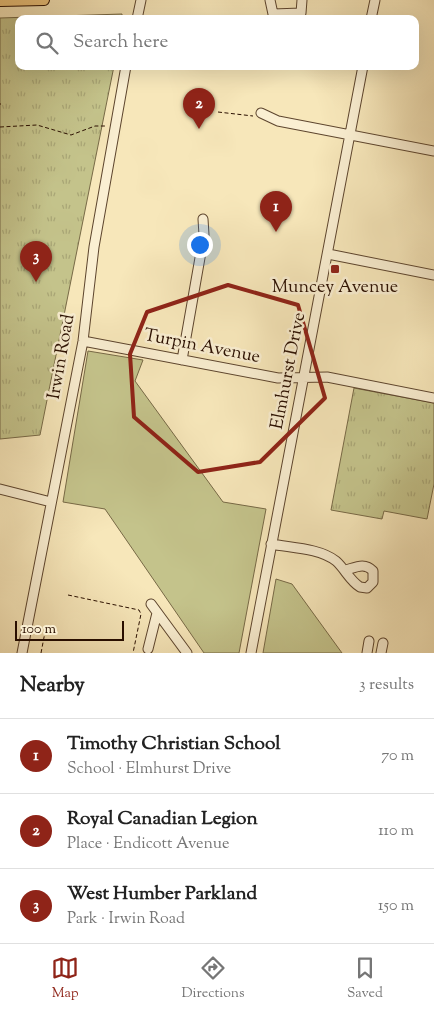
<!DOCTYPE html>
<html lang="en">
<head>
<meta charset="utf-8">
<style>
  body { margin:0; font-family:"Sorts Mill Goudy",serif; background:#f6f6f6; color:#222 }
  .scale { position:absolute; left:15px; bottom:12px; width:109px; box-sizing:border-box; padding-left:5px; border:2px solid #2a0f00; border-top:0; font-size:14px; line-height:18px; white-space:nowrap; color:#2a0f00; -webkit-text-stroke:4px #faefd2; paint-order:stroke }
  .you { position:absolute; left:199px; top:244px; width:18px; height:18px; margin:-12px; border:4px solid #fff; border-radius:50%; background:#1a73e8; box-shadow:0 0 0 8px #1a73e833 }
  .badge { display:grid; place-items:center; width:32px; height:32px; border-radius:50%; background:#8f2418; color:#fff; font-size:16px; font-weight:700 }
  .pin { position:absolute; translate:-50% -41px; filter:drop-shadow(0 1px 2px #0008) }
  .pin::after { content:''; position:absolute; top:26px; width:18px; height:15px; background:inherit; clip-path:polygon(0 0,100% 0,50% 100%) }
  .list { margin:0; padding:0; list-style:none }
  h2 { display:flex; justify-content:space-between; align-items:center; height:65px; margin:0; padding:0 20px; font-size:21px }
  h2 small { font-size:16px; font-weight:400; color:#767676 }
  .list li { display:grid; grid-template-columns:32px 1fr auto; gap:15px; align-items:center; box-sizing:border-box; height:75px; padding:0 20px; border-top:1px solid #e0e0e0 }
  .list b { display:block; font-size:19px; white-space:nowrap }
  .list p { margin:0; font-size:16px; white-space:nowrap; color:#767676 }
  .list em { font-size:16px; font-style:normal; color:#767676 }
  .icon { flex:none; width:28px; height:28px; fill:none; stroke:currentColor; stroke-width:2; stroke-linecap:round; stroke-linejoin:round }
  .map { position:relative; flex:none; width:434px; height:653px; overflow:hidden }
  .search { position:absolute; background:#fff; box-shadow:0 5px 20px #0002; left:15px; right:15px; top:15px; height:55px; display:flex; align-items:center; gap:12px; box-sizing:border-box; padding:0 18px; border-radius:10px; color:#767676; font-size:19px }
  .sheet { height:290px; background:#fff }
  nav { display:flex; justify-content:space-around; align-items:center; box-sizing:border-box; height:70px; border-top:1px solid #e0e0e0; background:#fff; font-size:14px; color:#767676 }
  nav a { display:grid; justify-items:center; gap:2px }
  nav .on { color:#8f2418 }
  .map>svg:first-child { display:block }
</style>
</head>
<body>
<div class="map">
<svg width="434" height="653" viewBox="0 0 434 653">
  <defs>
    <pattern id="park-tufts" width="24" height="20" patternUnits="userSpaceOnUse" patternTransform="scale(1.25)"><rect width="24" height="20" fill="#c4c38b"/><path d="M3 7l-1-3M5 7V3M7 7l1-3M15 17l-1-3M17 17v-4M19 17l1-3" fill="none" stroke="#a9a676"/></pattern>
  </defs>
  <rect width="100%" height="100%" fill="#f7e7ba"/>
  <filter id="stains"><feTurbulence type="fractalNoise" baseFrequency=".004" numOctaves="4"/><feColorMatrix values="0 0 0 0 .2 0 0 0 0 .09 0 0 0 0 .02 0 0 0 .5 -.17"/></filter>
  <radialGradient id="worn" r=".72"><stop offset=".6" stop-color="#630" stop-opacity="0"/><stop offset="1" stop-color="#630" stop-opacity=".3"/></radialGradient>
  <path fill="#c4c38b" stroke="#776946" d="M88,351L143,360L135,381L223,502L266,509L239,653H204L105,509L63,502Z
    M276,579L292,584L342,653H263Z"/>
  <path fill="url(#park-tufts)" stroke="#776946" d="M122,14V19H19V66H114L40,435L0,439V18Z
    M354,388L434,403V484L427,519L384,511L382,519L331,510Z"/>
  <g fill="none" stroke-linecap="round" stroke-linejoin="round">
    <defs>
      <path id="minor" d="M270,0L273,14L301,13L302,0
        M137,19L141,0
        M371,19L375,0
        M261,113L278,121L434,151
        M328,254L434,275
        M83,341L278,378L327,377L434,398
        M182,360L204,235L203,219
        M0,489L51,502
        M271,544C292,548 319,548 336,561C345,569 350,581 360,587L367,588L373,582V571C365,562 356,567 346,570
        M151,604L187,653
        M148,649L157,613
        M22,653L83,341L94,247L126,66
        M251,653L363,66
        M367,653L369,641
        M381,653L383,643"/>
      <path id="major" d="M0,1L44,0"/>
    </defs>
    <use href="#minor" stroke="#5d452e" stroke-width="11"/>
    <use href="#major" stroke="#2a0f00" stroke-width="12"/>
    <path stroke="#2a0f00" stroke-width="1" stroke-dasharray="4 2.5" stroke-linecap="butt" d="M0,104H1
      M218,112L253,116
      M0,127L37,125L71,135L95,126H105
      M68,595L139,610L141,614L133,653
      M41,653L46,627"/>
    <use href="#minor" stroke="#faefd2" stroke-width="9"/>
    <use href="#major" stroke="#ecc47d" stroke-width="10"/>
  </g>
  <path fill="none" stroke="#8f2418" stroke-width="4" stroke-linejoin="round" d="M228,285L298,305L325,398L260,462L198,472L134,417L130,354L147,312Z"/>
  <rect fill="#8f2418" stroke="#faefd2" stroke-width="2" x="330" y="264" width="10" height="10" rx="2.5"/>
  <g text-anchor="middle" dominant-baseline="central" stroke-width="5" stroke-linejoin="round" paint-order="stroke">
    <g font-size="18" fill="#2a0f00" stroke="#faefd2">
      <text x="335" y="288">Muncey Avenue</text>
    </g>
    <g font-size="18" fill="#2a0f00" stroke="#faefd2">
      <text transform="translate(202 347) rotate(11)">Turpin Avenue</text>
      <text transform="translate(62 357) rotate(-80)">Irwin Road</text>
      <text transform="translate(289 371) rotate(-79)">Elmhurst Drive</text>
    </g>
  </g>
  <rect width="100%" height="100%" filter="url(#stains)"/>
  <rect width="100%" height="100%" fill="url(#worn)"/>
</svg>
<div class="scale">100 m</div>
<div class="you"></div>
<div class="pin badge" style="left:276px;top:232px">1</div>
<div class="pin badge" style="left:199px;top:129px">2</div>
<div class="pin badge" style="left:36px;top:282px">3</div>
<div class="search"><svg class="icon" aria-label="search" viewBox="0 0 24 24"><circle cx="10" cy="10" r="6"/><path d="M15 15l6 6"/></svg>Search here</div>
</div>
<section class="sheet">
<h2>Nearby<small>3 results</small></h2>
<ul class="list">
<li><span class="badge">1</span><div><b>Timothy Christian School</b><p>School · Elmhurst Drive</p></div><em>70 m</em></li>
<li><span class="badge">2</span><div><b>Royal Canadian Legion</b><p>Place · Endicott Avenue</p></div><em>110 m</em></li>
<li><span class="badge">3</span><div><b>West Humber Parkland</b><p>Park · Irwin Road</p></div><em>150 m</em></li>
</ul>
</section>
<nav>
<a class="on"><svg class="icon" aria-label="map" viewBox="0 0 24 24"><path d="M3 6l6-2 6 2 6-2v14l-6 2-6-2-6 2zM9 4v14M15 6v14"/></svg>Map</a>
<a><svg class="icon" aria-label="directions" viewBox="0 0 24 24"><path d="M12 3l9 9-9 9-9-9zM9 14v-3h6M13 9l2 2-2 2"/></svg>Directions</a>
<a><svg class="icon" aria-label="saved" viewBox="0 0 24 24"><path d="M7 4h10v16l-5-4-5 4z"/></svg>Saved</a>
</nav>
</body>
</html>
